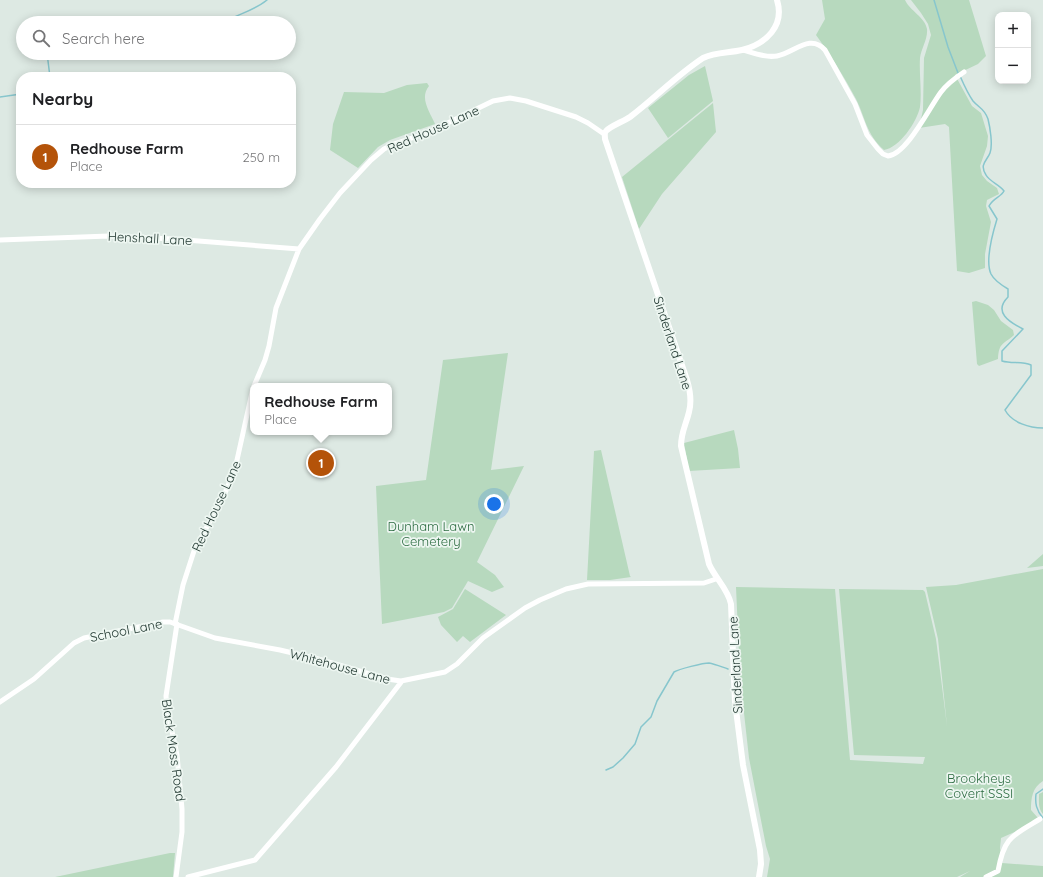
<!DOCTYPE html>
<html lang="en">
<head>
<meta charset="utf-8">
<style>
  body { margin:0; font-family:Quicksand,sans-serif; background:#f6f6f6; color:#202124 }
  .controls { position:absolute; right:12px; top:12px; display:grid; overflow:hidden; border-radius:8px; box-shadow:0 2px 10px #0003 }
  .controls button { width:36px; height:36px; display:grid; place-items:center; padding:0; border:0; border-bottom:1px solid #e0e0e0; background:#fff; color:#202124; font:20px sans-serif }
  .you { position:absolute; left:494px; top:504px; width:14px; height:14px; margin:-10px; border:3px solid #fff; border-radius:50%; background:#1a73e8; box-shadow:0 0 0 6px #1a73e833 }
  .badge { display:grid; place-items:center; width:26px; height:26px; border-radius:50%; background:#b45309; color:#fff; font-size:13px; font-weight:700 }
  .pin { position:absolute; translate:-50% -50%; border:2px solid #fff; box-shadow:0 1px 4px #0006 }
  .popup { position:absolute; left:250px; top:383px; width:142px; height:52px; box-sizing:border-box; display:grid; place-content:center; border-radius:8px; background:#fff; filter:drop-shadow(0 1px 3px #0005); font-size:13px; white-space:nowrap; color:#757577 }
  .popup b { font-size:15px; color:#202124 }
  .popup::after { content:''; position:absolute; left:50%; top:100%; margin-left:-8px; border:8px solid transparent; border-top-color:#fff }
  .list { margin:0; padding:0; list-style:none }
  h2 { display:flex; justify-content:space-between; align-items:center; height:52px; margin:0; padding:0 16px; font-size:17px }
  h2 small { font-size:13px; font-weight:400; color:#757577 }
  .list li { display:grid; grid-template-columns:26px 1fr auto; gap:12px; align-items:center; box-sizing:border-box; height:64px; padding:0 16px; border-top:1px solid #e0e0e0 }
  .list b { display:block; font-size:15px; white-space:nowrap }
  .list p { margin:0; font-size:13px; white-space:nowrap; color:#757577 }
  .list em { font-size:13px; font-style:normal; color:#757577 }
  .icon { flex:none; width:22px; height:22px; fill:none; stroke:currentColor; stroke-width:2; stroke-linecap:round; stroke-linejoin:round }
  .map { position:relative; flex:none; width:1043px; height:877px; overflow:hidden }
  .search { position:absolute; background:#fff; box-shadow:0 2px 10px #0003; left:16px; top:16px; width:280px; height:44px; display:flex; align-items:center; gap:10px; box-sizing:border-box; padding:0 14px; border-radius:22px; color:#757577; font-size:15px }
  .panel { position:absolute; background:#fff; box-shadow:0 2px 10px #0003; left:16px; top:72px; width:280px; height:116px; border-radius:16px }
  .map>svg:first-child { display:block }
</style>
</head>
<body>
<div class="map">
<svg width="1043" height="877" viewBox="0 0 1043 877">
  <rect width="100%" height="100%" fill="#dde9e3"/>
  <path fill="#b7d9be" d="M822,0H905C910,11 925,17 927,29C928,39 921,49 920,58C919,74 922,92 920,107C917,122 899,148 884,150C866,134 866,119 856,99C844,77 831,55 816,35L825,19Z
    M911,0H969L986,56L978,64L955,75L972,106L981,113L988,136L987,146L980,166L982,175L987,181L997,188L999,194L987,200L986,206L991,222L985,254V268L969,273L957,271L949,127L945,124L919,128L923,110L924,58L931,35L928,24L921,13Z
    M705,66L713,101L668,138L648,108L689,75Z
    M427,83L429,86C419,98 430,112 435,124L390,140L378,147L358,168L330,150L333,124L344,92L384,93L407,85Z
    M713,103L716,132L662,194L639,229L622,177Z
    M976,301L988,305L994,310L1001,321L1013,330L1014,335C1003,345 999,342 998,359L979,366L977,364L972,302Z
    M508,353L491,470L524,466L477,562L495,575L504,587L492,592L468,581L452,608L444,612L382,624L376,486L426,480L443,360Z
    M734,430L738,449L740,468L689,471L684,443Z
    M601,450L630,576L631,577L610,580H587L594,451Z
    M1043,554V566L1027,568Z
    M1043,569V781C1032,788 1031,798 1031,810L1038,818L1019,830L1001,838L1000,848L1002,863L1043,866V877H960L970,871L957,877H767L770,859L766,846L749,758L740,677L736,587L835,589L850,760L923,764L925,757L854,755L839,589L923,590L925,592L936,639L947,726L938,639L926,587L956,585Z
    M465,589L506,615L470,642L463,636L457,642L441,625L438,617L453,609Z
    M1043,792V814C1038,808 1039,802 1039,794Z
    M170,853H175L173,877H55Z"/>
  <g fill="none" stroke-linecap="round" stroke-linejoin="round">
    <path stroke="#87c6cd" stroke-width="1.5" d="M934,0L948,47L958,73
      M223,23C237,14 254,11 267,0
      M47,53L50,77
      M960,76C964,85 968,94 973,101C980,109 984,108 988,119C990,127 993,145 990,153C987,161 979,164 986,175C990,182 999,184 1004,191C1001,197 993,198 989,206L997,219C993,232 985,261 991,274C994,280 1003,286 1008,289V297C993,312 1009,322 1023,329L1002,351V361C1012,364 1022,361 1031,365V375L1005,410C1012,423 1030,428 1043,428
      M0,97L21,94
      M606,770L613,767L623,758L635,744L641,727L651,717L657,701L674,672C679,669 703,663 709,663C715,664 722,667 728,669
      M1043,789L1036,794C1035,803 1036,810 1043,818"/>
    <path stroke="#fff" stroke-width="5" d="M743,50C754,53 765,58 777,56C794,53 810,33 825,50L855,104L867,135L878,149L883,154L888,156C907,154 929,108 941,92C947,84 955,78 964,72
      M0,240L109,236L173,239L299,249
      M254,386L265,360L269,346L276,308L299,249L320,219L340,193L371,160L384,149L394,144L427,133L493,101L510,98L526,101L576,117L588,123L604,134
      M175,624L183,585L194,551L225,493L235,469L253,388
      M0,702L34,679L74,643L84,638L163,622H170L215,638L280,650L318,659L387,679L401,681L445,672L457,664L483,638L525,608L540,600L566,589L588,584L704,583L716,579
      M176,877L182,832V809L177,755L167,708L166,696L177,624
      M188,877L255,860L336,767L402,681
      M986,877L998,871C1004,837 1012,836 1040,819"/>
    <path stroke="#fff" stroke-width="6" d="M759,877L761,864L760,850L743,765L735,702L731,604C728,589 715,578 709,564L681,446C681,432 686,425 689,412C692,401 690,390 687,380L605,139C605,136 604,133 606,131C609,127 624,121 630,117C655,98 677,75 703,58C715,52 729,53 742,50C766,44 785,26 777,0"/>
  </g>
  <g text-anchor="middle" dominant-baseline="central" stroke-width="3.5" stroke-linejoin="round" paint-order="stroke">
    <g font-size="13" fill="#203730" stroke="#edf6f1">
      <text transform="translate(433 129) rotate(-24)">Red House Lane</text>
      <text transform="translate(150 238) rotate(3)">Henshall Lane</text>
      <text transform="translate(673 343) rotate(72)">Sinderland Lane</text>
      <text transform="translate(216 506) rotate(-65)">Red House Lane</text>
      <text transform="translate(126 630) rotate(-11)">School Lane</text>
      <text transform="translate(735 665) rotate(-93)">Sinderland Lane</text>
      <text transform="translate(340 666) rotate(15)">Whitehouse Lane</text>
      <text transform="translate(174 750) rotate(82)">Black Moss Road</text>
    </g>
    <g font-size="13" fill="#2c6c41" stroke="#edf6f1">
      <text x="431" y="526">Dunham Lawn<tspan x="431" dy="15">Cemetery</tspan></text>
      <text x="979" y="778">Brookheys<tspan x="979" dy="15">Covert SSSI</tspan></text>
    </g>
  </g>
</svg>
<div class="controls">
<button>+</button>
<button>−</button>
</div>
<div class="you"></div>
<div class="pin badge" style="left:321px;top:463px">1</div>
<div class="popup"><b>Redhouse Farm</b>Place</div>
<div class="search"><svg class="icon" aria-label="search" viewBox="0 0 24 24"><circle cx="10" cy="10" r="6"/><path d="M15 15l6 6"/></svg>Search here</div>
<section class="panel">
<h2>Nearby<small></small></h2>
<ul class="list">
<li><span class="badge">1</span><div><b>Redhouse Farm</b><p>Place</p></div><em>250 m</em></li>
</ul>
</section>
</div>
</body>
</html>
